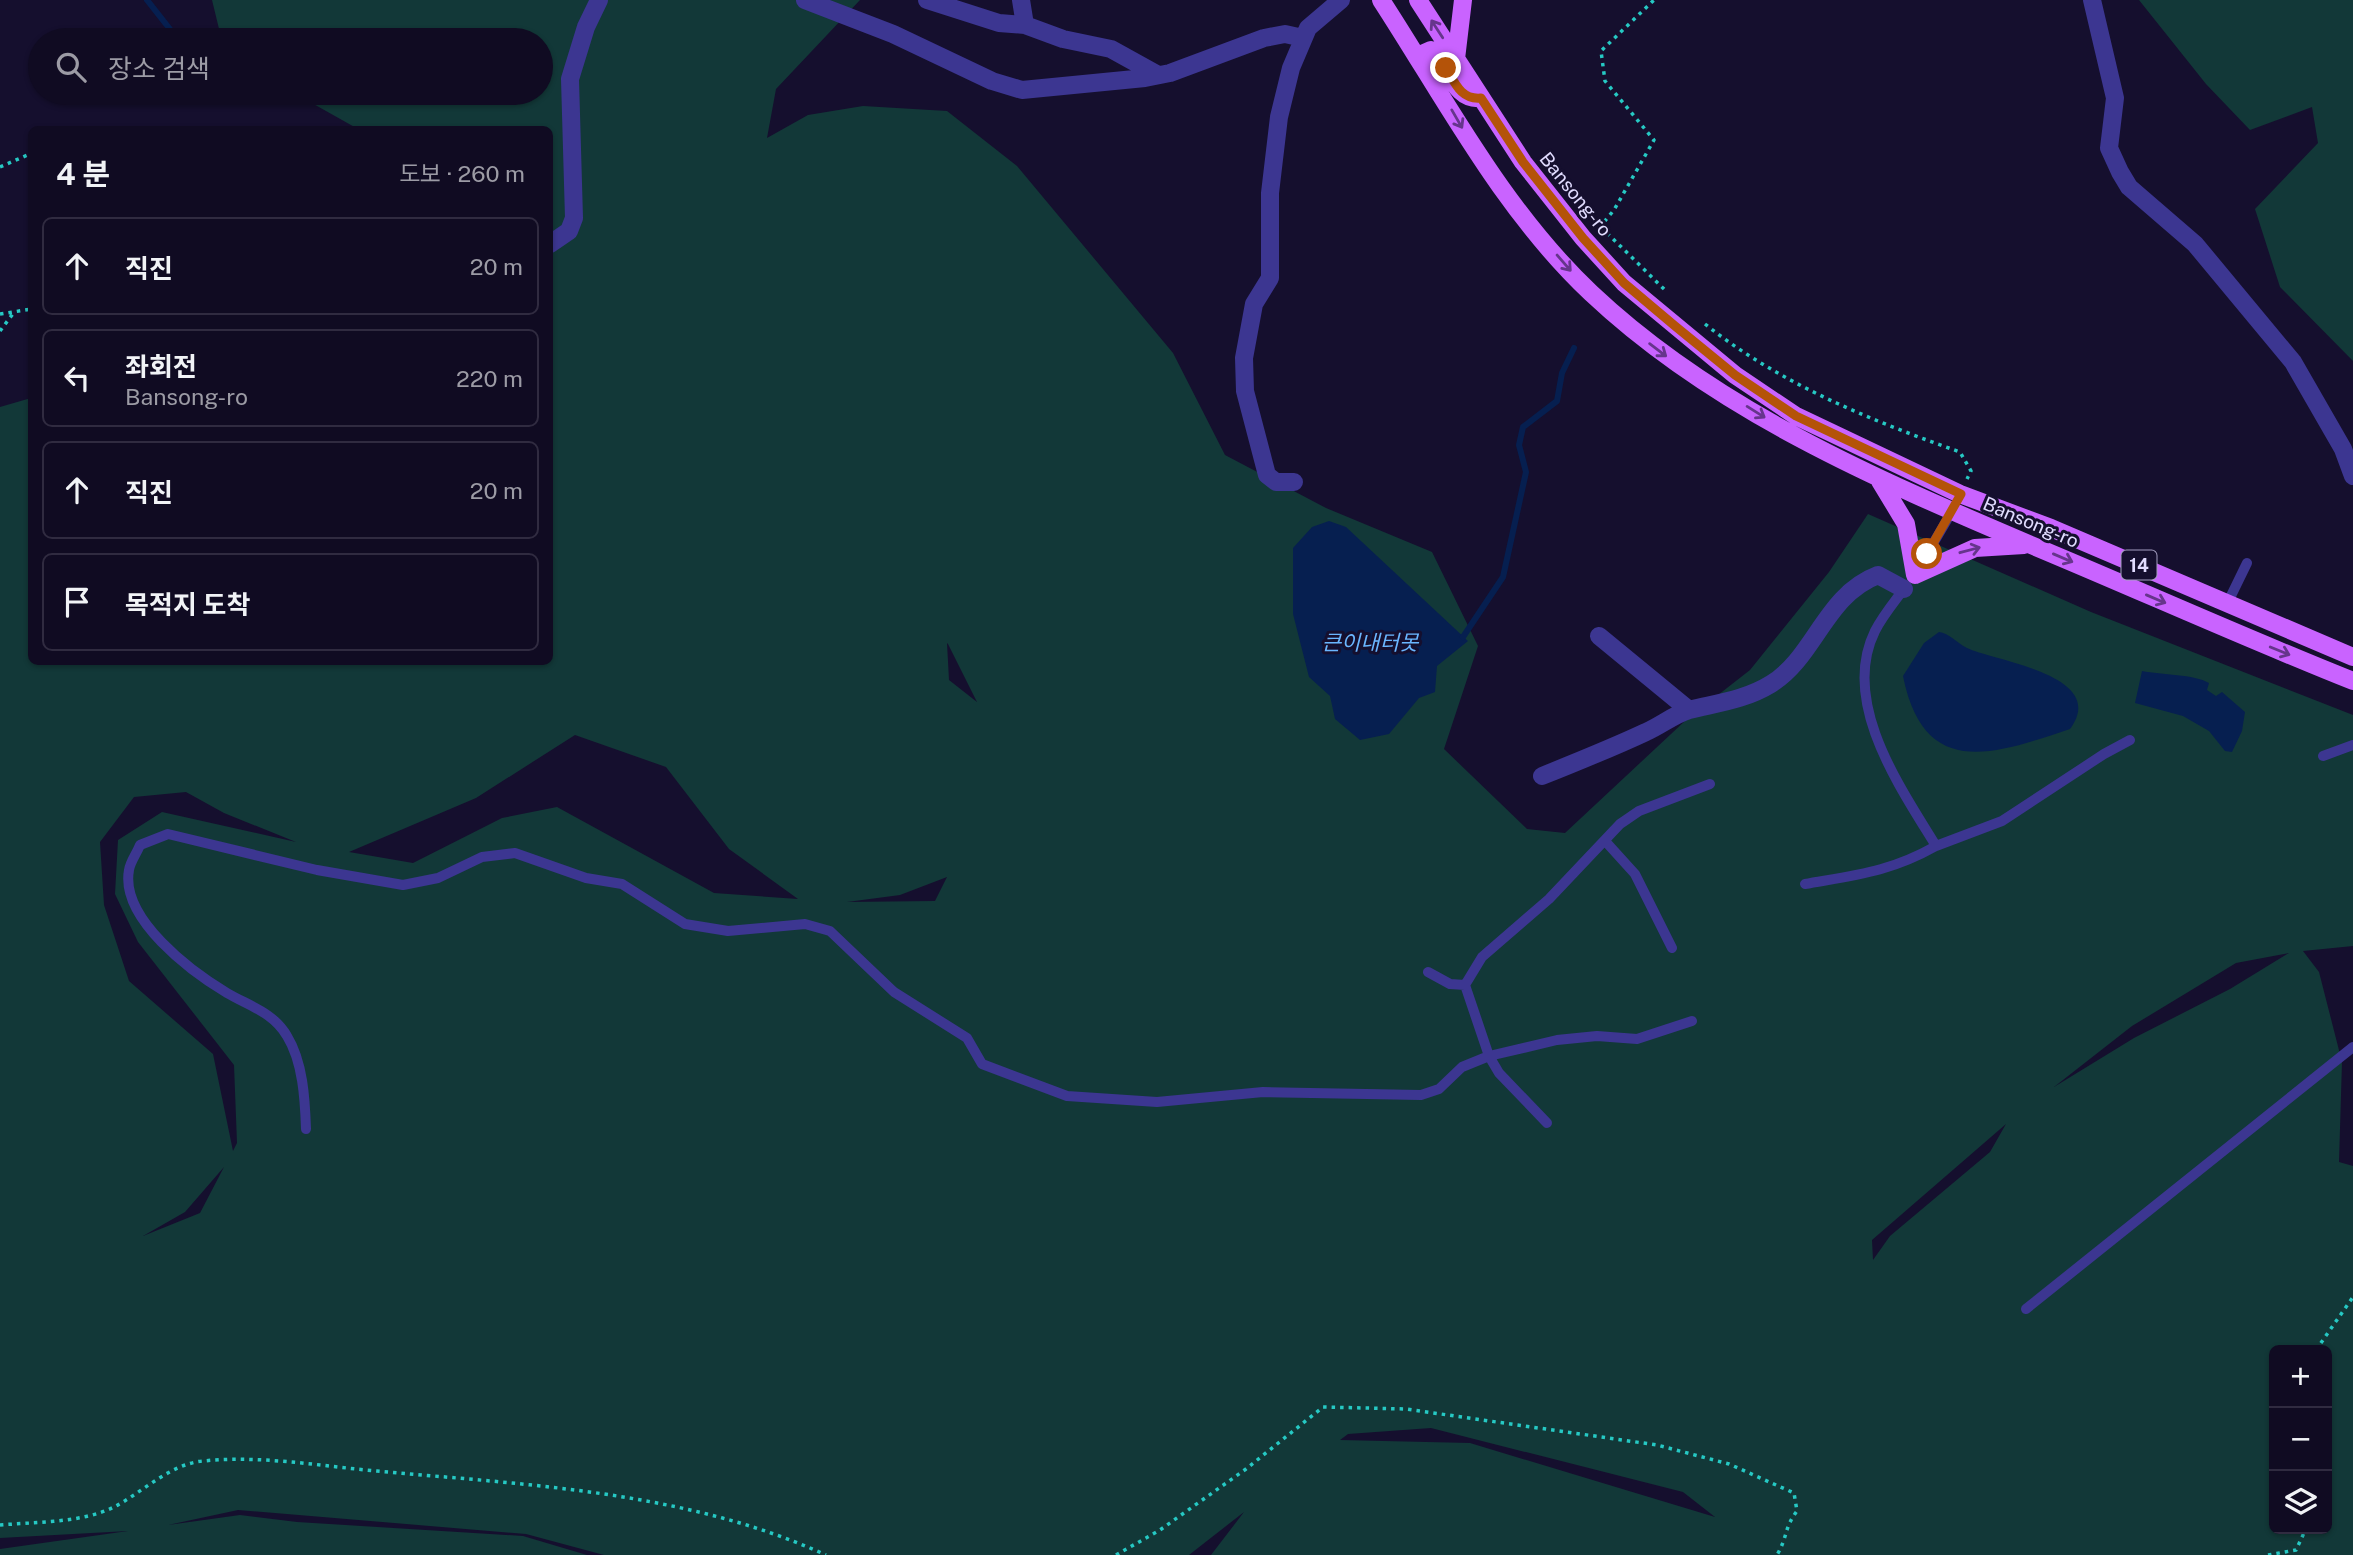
<!DOCTYPE html>
<html lang="ko">
<head>
<meta charset="utf-8">
<style>
  body { margin:0; font-family:"Public Sans","Noto Sans KR",sans-serif; background:#19142a; color:#f1f3f6 }
  .controls { position:absolute; right:21px; bottom:21px; display:grid; overflow:hidden; border-radius:10px; box-shadow:0 2px 5px #0004 }
  .controls button { width:63px; height:63px; display:grid; place-items:center; padding:0; border:0; border-bottom:2px solid #302b40; background:#100b22; color:#f1f3f6; font:35px sans-serif }
  .stop { position:absolute; width:21px; height:21px; margin:-16px; border:5px solid #b45309; border-radius:50%; background:#fff }
  .stop.end { background:#b45309; border-color:#fff; box-shadow:0 2px 7px #0008 }
  .list { margin:0; padding:0; list-style:none }
  h2 { display:flex; justify-content:space-between; align-items:center; height:91px; margin:0; padding:0 28px; font-size:30px }
  h2 small { font-size:23px; font-weight:400; color:#9c9ba5 }
  .list li { display:grid; grid-template-columns:46px 1fr auto; gap:21px; align-items:center; box-sizing:border-box; height:98px; margin:0 14px 14px; padding:0 14px; border:2px solid #302b40; border-radius:10px }
  .list b { display:block; font-size:26px; white-space:nowrap }
  .list p { margin:0; font-size:23px; white-space:nowrap; color:#9c9ba5 }
  .list em { font-size:23px; font-style:normal; color:#9c9ba5 }
  .icon { flex:none; width:38px; height:38px; fill:none; stroke:currentColor; stroke-width:2; stroke-linecap:round; stroke-linejoin:round }
  .map { position:relative; flex:none; width:2353px; height:1555px; overflow:hidden }
  .search { position:absolute; background:#100b22; box-shadow:0 2px 5px #0004; left:28px; top:28px; width:525px; height:77px; display:flex; align-items:center; gap:18px; box-sizing:border-box; padding:0 24px; border-radius:38px; color:#9c9ba5; font-size:26px }
  .panel { position:absolute; background:#100b22; box-shadow:0 2px 5px #0004; left:28px; top:126px; width:525px; height:539px; border-radius:10px }
  .map>svg:first-child { display:block }
</style>
</head>
<body>
<div class="map">
<svg width="2353" height="1555" viewBox="0 0 2353 1555">
  <rect width="100%" height="100%" fill="#150f2e"/>
  <path fill="#123838" fill-rule="evenodd" d="M212,0H860L776,89L767,138L808,115L863,106L947,111L1017,166L1173,353L1225,455L1326,508L1432,552L1478,646L1444,749L1527,829L1565,833L1686,720L1750,670L1829,572L1868,514L2091,612L2353,715V946L2303,951L2319,972L2342,1062L2339,1162L2353,1166V1555H1211L1244,1512L1189,1555H604L526,1534L238,1510L168,1525L240,1515L297,1522L523,1536L587,1555H0V1549L128,1531L0,1538V407L31,398L32,662H550V130L358,129L294,93H541V40H225L221,37ZM947,643L948,644L977,702L949,680ZM575,735L666,767L729,849L798,899L714,893L557,807L502,818L413,863L349,852L476,798ZM186,792L224,813L296,842L162,812L118,840L115,894L138,942L234,1065L237,1143L233,1151L213,1054L129,981L104,905L100,842L134,797ZM947,877L935,901L847,902L900,895ZM2289,953L2230,989L2134,1038L2054,1087L2132,1026L2236,963ZM2006,1124L1990,1152L1890,1236L1873,1260L1872,1240ZM224,1167L200,1213L143,1236L185,1212ZM2274,1350H2327V1529H2274ZM1431,1428L1683,1492L1715,1517L1470,1443L1340,1440L1348,1434Z
    M2139,0H2353V361L2280,287L2255,209L2318,143L2312,107L2250,130L2206,84Z"/>
  <path fill="#061f50" d="M1329,521L1346,527L1468,641L1437,666L1435,692L1419,698L1389,734L1360,740L1335,719L1330,696L1309,677L1293,614V548L1312,527Z
    M1939,632C1949,633 1957,643 1967,648C1994,661 2110,675 2070,729C1995,754 1924,781 1903,676L1924,643Z
    M2142,671C2162,675 2194,674 2209,683L2207,690L2216,696L2222,692L2245,712L2242,731L2232,752L2225,751L2209,731L2183,716L2135,703Z"/>
  <g fill="none" stroke-linecap="round" stroke-linejoin="round">
    <path stroke="#061f50" stroke-width="6" d="M147,0L173,33L194,40
      M295,93L341,98
      M1463,637L1503,577L1526,472L1519,445L1523,427L1557,401L1562,373L1574,348"/>
    <path stroke="#26c9c4" stroke-width="3.5" stroke-dasharray="3.5 5" stroke-linecap="butt" d="M244,130V129
      M0,167L32,153
      M1601,227L1667,292
      M1599,228L1614,210L1654,140L1605,81L1601,51L1654,0
      M0,314L32,309
      M1705,324C1780,384 1870,420 1960,452L1971,471L1967,479
      M0,331L15,311
      M2316,1350L2353,1297
      M0,1525C35,1522 82,1523 114,1507C143,1492 170,1464 203,1461C261,1455 319,1466 377,1471C528,1485 686,1491 826,1555
      M1116,1555L1160,1530L1246,1469L1323,1407L1406,1409L1657,1445L1729,1464L1794,1493L1797,1511C1784,1528 1788,1536 1777,1555
      M2268,1555L2296,1550L2304,1533L2302,1529"/>
    <path stroke="#3c3691" stroke-width="10" d="M1917,571L1954,508
      M2228,602L2247,563
      M2323,756L2353,745
      M1606,842L1635,874L1672,948
      M1936,846L2002,821L2104,754L2130,740
      M1805,884C1856,875 1890,872 1936,846C1900,787 1840,702 1875,631C1883,615 1896,600 1906,586
      M1428,972L1450,984L1465,985
      M1547,1123L1499,1073L1489,1056L1465,985L1482,957L1549,899L1620,824L1639,811L1710,784
      M306,1129C305,1099 303,1062 287,1036C273,1012 249,1006 227,993C192,972 120,919 129,870C130,862 137,853 140,845L168,834L317,870L403,885L438,878L482,857L515,853L586,878L622,884L685,924L728,931L805,924L830,931L894,992L967,1038L982,1064L1067,1096L1157,1102L1263,1092L1421,1095L1439,1089L1462,1067L1489,1056L1557,1040L1597,1036L1637,1039L1692,1021
      M2026,1309L2353,1047"/>
    <path stroke="#3c3691" stroke-width="18" d="M805,0L893,34L992,81L1022,90L1145,78L1170,73L1264,38L1285,34L1303,38
      M927,0L999,23L1025,25L1063,39L1111,49L1158,75
      M1021,0L1025,25
      M2092,0L2115,98L2109,148L2120,172L2129,187L2195,244L2293,362L2343,449L2353,476
      M550,244L569,231L574,218L570,79L586,27L599,0
      M1294,482H1276L1267,475L1245,391L1244,358L1254,304L1270,278V193L1279,117L1291,68L1308,28L1341,0
      M1599,636L1689,710
      M1542,776C1577,762 1612,748 1646,732C1660,726 1675,714 1689,710C1717,703 1745,700 1771,684C1815,657 1825,595 1878,575L1904,589"/>
    <path stroke="#c963ff" stroke-width="18" d="M1381,0C1446,100 1503,210 1591,293C1715,410 1876,479 2031,545C2139,590 2245,638 2353,681
      M1418,0L1523,162L1583,238L1624,283L1735,375L1796,416L1960,494L2051,528L2353,657
      M1456,59L1463,0
      M1420,61L1422,54L1431,50C1450,64 1452,101 1481,98
      M1880,481L1906,524L1915,575L1975,548L2024,545"/>
  </g>
  <defs><path id="oneway-shaft" d="M-6 0H5M1.5-3L5.5 0L1.5 3" fill="none" stroke-width="1.6" stroke-linecap="round" stroke-linejoin="round" transform="scale(1.75)"/></defs>
  <g stroke="#66358c">
    <use href="#oneway-shaft" transform="translate(1437 29) rotate(-123)"/>
    <use href="#oneway-shaft" transform="translate(1457 119) rotate(60)"/>
    <use href="#oneway-shaft" transform="translate(1564 263) rotate(49)"/>
    <use href="#oneway-shaft" transform="translate(1658 350) rotate(37)"/>
    <use href="#oneway-shaft" transform="translate(1756 412) rotate(32)"/>
    <use href="#oneway-shaft" transform="translate(1970 550) rotate(-15)"/>
    <use href="#oneway-shaft" transform="translate(2063 558) rotate(23)"/>
    <use href="#oneway-shaft" transform="translate(2156 599) rotate(23)"/>
    <use href="#oneway-shaft" transform="translate(2280 651) rotate(22)"/>
  </g>
  <g fill="none" stroke-linecap="round" stroke-linejoin="round">
    <path stroke="#b45309" stroke-width="9" d="M1446,68C1455,83 1461,100 1481,98L1523,162L1583,238L1624,283L1675,326L1735,375L1796,416L1961,494L1927,554"/>
  </g>
  <g text-anchor="middle" dominant-baseline="central" stroke-width="6" stroke-linejoin="round" paint-order="stroke">
    <rect fill="#150f2e" stroke="#a49ec0" stroke-width="2" x="2121.5" y="550.5" width="35" height="29" rx="5"/>
    <g font-size="18" font-weight="bold" fill="#e1dcff">
      <text x="2139" y="565">14</text>
    </g>
    <g font-size="19" fill="#e1dcff" stroke="#150f2e">
      <text transform="translate(1576 194) rotate(51)">Bansong-ro</text>
      <text transform="translate(2031 522) rotate(23)">Bansong-ro</text>
    </g>
    <g font-size="21" font-style="italic" fill="#6ab6ff" stroke="#150f2e">
      <text x="1370" y="642">큰이내터못</text>
    </g>
  </g>
</svg>
<div class="controls">
<button>+</button>
<button>−</button>
<button><svg class="icon" aria-label="layers" viewBox="0 0 24 24"><path d="M12 4l9 5-9 5-9-5zM3 14l9 5 9-5"/></svg></button>
</div>
<div class="stop" style="left:1927px;top:554px"></div>
<div class="stop end" style="left:1446px;top:68px"></div>
<div class="search"><svg class="icon" aria-label="search" viewBox="0 0 24 24"><circle cx="10" cy="10" r="6"/><path d="M15 15l6 6"/></svg>장소 검색</div>
<section class="panel">
<h2>4 분<small>도보 · 260 m</small></h2>
<ul class="list">
<li><svg class="icon" aria-label="ahead" viewBox="0 0 24 24"><path d="M12 20V5M6 11l6-6 6 6"/></svg><div><b>직진</b></div><em>20 m</em></li>
<li><svg class="icon" aria-label="left" viewBox="0 0 24 24"><path d="M17 20v-9H6M10 6l-5 5 5 5"/></svg><div><b>좌회전</b><p>Bansong-ro</p></div><em>220 m</em></li>
<li><svg class="icon" aria-label="ahead" viewBox="0 0 24 24"><path d="M12 20V5M6 11l6-6 6 6"/></svg><div><b>직진</b></div><em>20 m</em></li>
<li><svg class="icon" aria-label="arrive" viewBox="0 0 24 24"><path d="M6 21V4h12l-3 4 3 4H6"/></svg><div><b>목적지 도착</b></div></li>
</ul>
</section>
</div>
</body>
</html>
